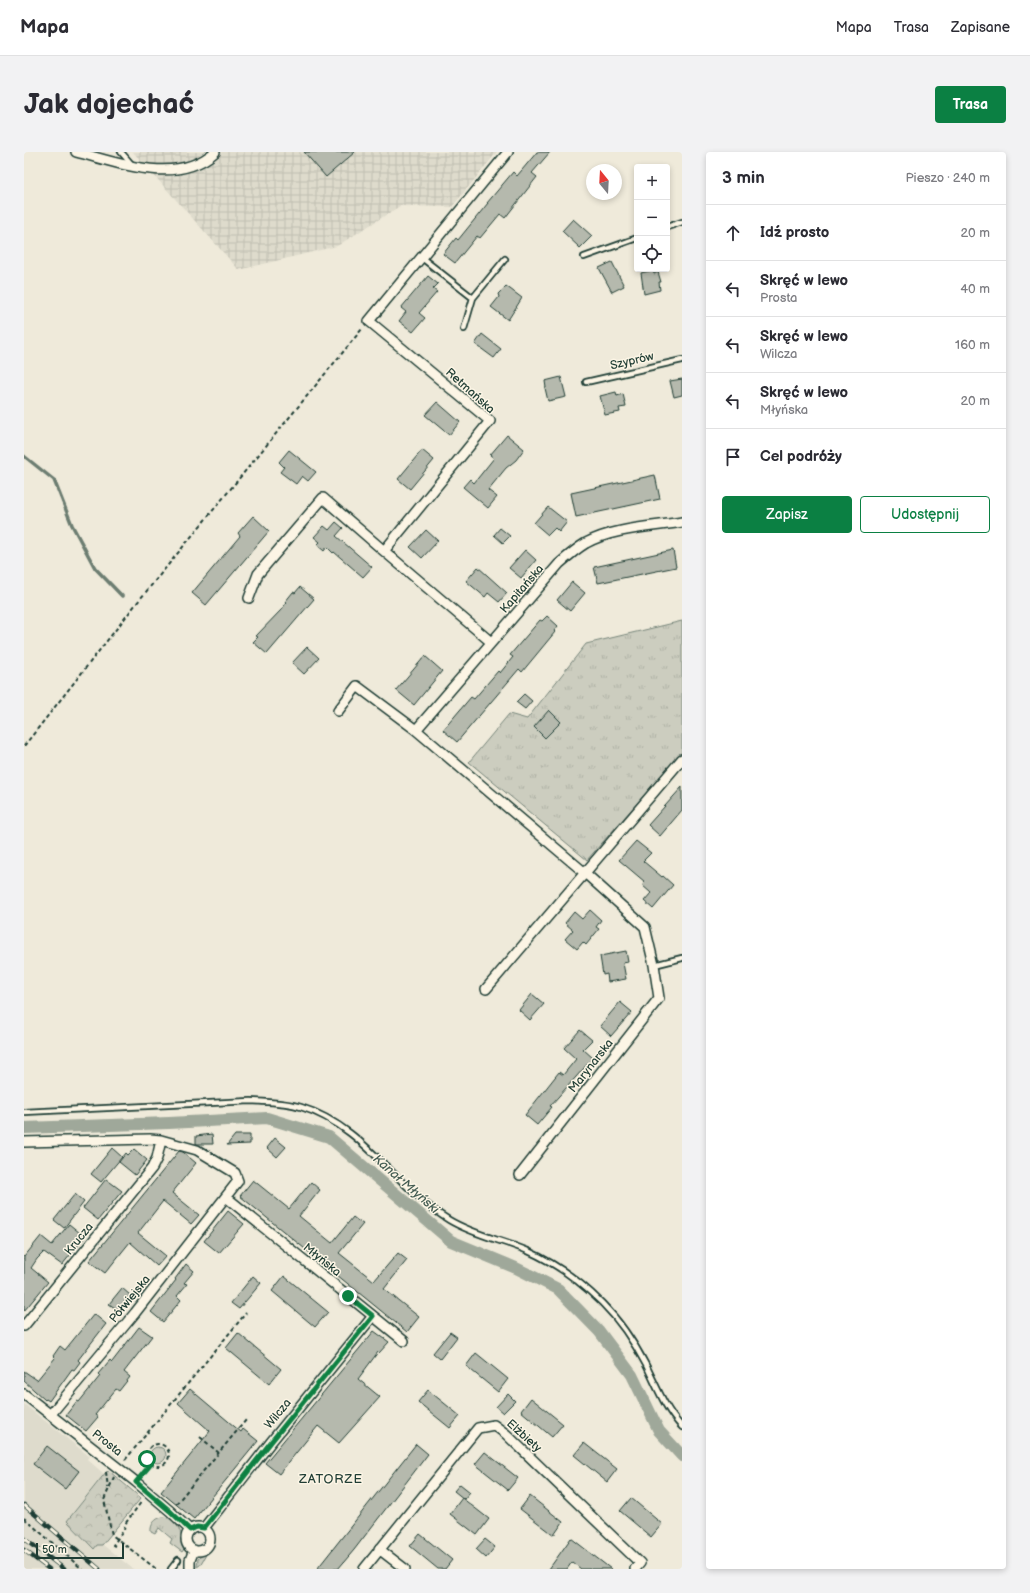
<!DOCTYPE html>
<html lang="pl">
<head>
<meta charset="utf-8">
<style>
  body { margin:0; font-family:"Balsamiq Sans",sans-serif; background:#f2f2f3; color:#2b2b33 }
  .controls { position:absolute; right:12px; top:12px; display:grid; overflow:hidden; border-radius:4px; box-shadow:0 2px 6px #0003 }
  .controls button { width:36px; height:36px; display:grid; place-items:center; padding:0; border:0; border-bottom:1px solid #e1e1e2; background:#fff; color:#2b2b33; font:20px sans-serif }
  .compass { position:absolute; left:562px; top:12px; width:36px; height:36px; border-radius:50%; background:#fff; box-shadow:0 2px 6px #0003; rotate:342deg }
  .scale { position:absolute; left:12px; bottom:10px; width:88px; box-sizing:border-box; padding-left:4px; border:2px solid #1f3d34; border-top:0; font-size:11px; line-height:14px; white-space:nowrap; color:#1f3d34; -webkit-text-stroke:3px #fcf5e5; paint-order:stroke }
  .stop { position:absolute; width:12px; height:12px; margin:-9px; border:3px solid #0b8043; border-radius:50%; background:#fff }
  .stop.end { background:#0b8043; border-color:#fff; box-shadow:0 1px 4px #0008 }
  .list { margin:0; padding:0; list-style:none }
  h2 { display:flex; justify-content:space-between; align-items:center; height:52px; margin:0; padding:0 16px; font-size:17px }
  h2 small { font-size:13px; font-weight:400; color:#7c7c81 }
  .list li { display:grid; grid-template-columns:26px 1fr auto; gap:12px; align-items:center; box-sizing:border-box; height:56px; padding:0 16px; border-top:1px solid #e1e1e2 }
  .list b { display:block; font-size:15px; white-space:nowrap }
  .list p { margin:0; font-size:13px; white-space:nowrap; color:#7c7c81 }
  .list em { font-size:13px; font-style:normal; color:#7c7c81 }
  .actions { display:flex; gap:8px; padding:12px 16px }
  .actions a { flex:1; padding:9px 0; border:1px solid #0b8043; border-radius:4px; text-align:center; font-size:14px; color:#0b8043 }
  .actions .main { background:#0b8043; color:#fff }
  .icon { flex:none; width:22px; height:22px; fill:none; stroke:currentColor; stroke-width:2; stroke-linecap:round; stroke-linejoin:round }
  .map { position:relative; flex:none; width:658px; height:1417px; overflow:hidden; border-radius:4px }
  header { display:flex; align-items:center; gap:24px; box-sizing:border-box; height:56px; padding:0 20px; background:#fff; border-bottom:1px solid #e1e1e2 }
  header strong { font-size:19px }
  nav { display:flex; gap:22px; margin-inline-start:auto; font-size:14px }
  .intro { display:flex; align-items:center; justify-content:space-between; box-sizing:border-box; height:96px; padding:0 24px }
  h1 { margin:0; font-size:28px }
  .button { padding:10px 18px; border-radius:4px; background:#0b8043; color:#fff; font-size:14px; font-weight:700 }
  main { display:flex; gap:24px; padding:0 24px }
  aside { flex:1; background:#fff; border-radius:4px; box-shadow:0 2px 6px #0003 }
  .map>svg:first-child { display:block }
</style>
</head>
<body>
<header>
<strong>Mapa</strong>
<nav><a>Mapa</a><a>Trasa</a><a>Zapisane</a></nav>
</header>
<div class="intro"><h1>Jak dojechać</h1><a class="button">Trasa</a></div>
<main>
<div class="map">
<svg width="658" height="1417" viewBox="0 0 658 1417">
  <defs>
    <pattern id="industrial-grid" width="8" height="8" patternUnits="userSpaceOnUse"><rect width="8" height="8" fill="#dedbcc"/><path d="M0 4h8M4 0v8" fill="none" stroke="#bebdb0"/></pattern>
    <pattern id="grass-tufts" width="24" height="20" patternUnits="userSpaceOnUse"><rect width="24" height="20" fill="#cccdbf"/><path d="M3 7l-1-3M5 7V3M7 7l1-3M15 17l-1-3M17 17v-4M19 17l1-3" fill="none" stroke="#afb1a5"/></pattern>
    <pattern id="park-crowns" width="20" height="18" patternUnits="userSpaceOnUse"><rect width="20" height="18" fill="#cccdbf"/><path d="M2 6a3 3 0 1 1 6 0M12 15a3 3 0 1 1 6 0" fill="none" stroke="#afb1a5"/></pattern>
  </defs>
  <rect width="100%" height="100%" fill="#efeada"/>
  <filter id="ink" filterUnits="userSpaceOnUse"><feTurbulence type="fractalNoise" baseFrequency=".025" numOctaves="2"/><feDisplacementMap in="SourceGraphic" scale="8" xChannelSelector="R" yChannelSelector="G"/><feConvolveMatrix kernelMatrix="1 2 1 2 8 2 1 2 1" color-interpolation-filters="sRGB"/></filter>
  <g filter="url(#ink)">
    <path fill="#dedbcc" d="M0,1252L65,1304L63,1307L80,1322L43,1369L70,1396L73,1393H79L109,1417H0Z"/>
    <path fill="url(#industrial-grid)" d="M109,0H473L428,55L376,54L313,94L215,118Z"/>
    <path fill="url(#grass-tufts)" stroke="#76857a" d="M658,469V600L563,708L445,610L485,562L503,567L562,492Z
      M126 1303a8 8 0 1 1 16 0a8 8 0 1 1-16 0Z
      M139,1365C155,1366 158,1384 160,1397L158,1400L146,1391L148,1387L135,1376L131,1382L127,1380C126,1373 131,1366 139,1365Z
      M186,1396L176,1413L173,1415L174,1407Z"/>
    <path fill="url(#park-crowns)" stroke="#76857a" d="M85,1319L117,1346L78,1393H73L70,1397L43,1369L82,1320Z"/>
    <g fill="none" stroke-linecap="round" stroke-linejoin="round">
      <path stroke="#6c7d71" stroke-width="3.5" d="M0,304L30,328L48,373L71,416L98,444"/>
      <path stroke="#9fa89a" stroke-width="12" d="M0,976L145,971L243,966L305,985L427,1089L492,1116L534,1137L575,1179L608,1223L635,1279L658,1304"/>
    </g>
    <path fill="#b5b9ad" stroke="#1f3d34" d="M280,0H331L302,25Z
      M513,0H526L508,21L513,25L481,66L476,62L456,86L453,84L431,111L419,102L432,86L434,88L464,51H463L489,20L493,24Z
      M549,67L568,84L556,96L538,79Z
      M588,110L600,134L588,140L575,116Z
      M629,118L630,122L634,120L637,130H635L636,138L620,142L617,121Z
      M404,124L414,132L409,137L413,140L395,161L401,166L389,180L375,169L382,160L377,156Z
      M482,134L498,146L484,168L467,155L475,145L474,142Z
      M458,182L477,197L470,206L451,192Z
      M537,225L542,245L524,249L521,236H522L521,229Z
      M658,227V243L650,245L646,229Z
      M592,240L593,244L599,242L602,255L595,256L596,260L581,263L576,244Z
      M413,250L436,270L425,283L401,263Z
      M483,283L500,297L492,308L482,316L464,338L473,345L464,356L439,335L446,327L450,331L470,306L466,303Z
      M265,298L292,320L284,329L278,324L272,332L256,320L260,315L255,310Z
      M398,298L410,308L386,337L374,327Z
      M631,323L636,347L552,365L547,341Z
      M524,355L543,370L535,380L531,376L524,383L510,371Z
      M229,364L245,379L182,453L168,441L216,384L214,381Z
      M312,370L319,376L312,384L348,415L339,425L310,400L309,401L303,395L300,399L293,393L296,390L290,385L300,374L305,378Z
      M476,376L486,384L479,391L470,383Z
      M402,378L414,389L398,406L386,395Z
      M501,398L512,408L497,426L485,416Z
      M649,398L652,415L574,431L570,415Z
      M454,415L483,441L475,450L464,441L461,445L442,429Z
      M548,430L561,441L546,459L533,448Z
      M276,435L290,447L243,502L229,490L234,485L232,484L258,457L262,451L261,450L269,440L271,441Z
      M523,464L534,474L530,479L531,480L498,520L495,517L433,590L419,578L447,545L450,547L474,519L476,521L489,505L486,503L516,468L518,469Z
      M283,495L295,506L280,522L268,511Z
      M401,504L418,519L390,553L372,538Z
      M500,542L508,549L501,557L492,550Z
      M525,558L537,570L521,586L510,575Z
      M658,635V658L636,684L624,673Z
      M612,689L627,701L619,709L638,725L639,724L649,733L629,757L620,749L627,741L618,733L621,730L595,708Z
      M566,758L577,768L572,775L575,777L562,793L559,790L553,797L541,787L549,778L541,771L550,760L558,767Z
      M602,799L604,810L599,811L602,827L584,830L583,822L579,823L576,804Z
      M508,842L520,852L506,868L495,858Z
      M596,850L608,860L587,884L576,874Z
      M556,878L568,888L559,897L569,906L526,954L528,955L513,973L501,963L535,920L539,923L552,907L540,896Z
      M188,982L189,992H172V984Z
      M211,983H226V992L203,993Z
      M251,986L262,995L253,1005L243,996Z
      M88,996L98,1005L77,1030L67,1022Z
      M110,997L123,1008L111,1023L95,1010L102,1001L104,1003Z
      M155,999L159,1000L172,1011L148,1041L175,1063L167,1072L139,1049L114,1081L142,1104L133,1114L106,1090L81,1121L65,1109Z
      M82,1027L98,1039L74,1068L59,1056Z
      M229,1028L265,1057L287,1030L296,1038L275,1064L308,1091L329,1065L334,1069L339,1072L315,1101L350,1129L374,1101L383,1108L360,1137L395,1165L383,1180L216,1044Z
      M51,1042L60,1050L40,1076L30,1068Z
      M204,1059L220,1072L195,1101L180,1089Z
      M45,1072L61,1085L38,1113L20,1100L13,1107L7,1116L24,1130L0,1159V1105L17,1084L28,1093Z
      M162,1112L170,1119L160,1131L163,1132L153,1144L157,1148L139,1170L127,1160L152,1128L151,1127Z
      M229,1124L237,1131L215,1157L207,1151Z
      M260,1124L304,1160L291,1175L248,1139Z
      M98,1136L106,1143L94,1158L85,1152Z
      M70,1162L82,1172L54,1208L56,1210L50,1218L48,1217L25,1249L22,1247L21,1248L0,1229V1219L13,1228L31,1206L29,1204L36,1194L41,1198Z
      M115,1175L128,1184L100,1220L106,1225L95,1239L92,1237L71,1263L74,1265L62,1279L42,1263L53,1249L55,1250L76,1224L74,1222L86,1208L88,1210Z
      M350,1179L365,1190L355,1201L354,1200L334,1227L356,1245L315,1291L294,1274L255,1322L241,1311Z
      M426,1180L433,1185L416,1207L409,1201Z
      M214,1181L257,1217L245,1232L202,1196Z
      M452,1201L484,1227L474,1240L442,1214Z
      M166,1237L217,1280L219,1277L234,1289L170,1367L137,1340L186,1279L154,1251Z
      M404,1238L436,1264L426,1276L394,1250Z
      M484,1242L491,1249L479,1261L472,1255Z
      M507,1246L539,1272L528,1285L497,1259Z
      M560,1291L593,1317L583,1330L550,1303Z
      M392,1292L404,1302L330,1398L314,1417H293Z
      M23,1294L55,1319L41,1337L9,1312Z
      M461,1300L494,1326L484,1338L451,1312Z
      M436,1332L446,1340L440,1347L430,1339Z
      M506,1344L539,1370L530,1383L496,1357Z
      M438,1346L465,1367L453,1383L426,1362Z
      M607,1346L638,1372L627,1385L596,1359Z
      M396,1382L428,1408L421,1417H414L386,1394Z
      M547,1386L587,1417H557L548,1410L543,1417H525Z
      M461,1387L471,1395L462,1406L452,1397Z"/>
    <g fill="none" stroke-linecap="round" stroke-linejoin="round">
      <defs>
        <path id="lane" d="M97,0L109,14
          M643,75L658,70
          M560,105L613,86
          M398,106L449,146
          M440,177L449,146L481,107
          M562,230L658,208
          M630,813L658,806
          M0,960L227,949C243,950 261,950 277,955C340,974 372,1036 425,1068C450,1083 478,1088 504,1099C531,1111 558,1131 578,1151C596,1169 610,1190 622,1213C633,1235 641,1257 658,1275
          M147,1417L154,1408"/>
        <path id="street" d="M52,0C96,11 152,34 191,0
          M225,446L234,422L299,346L360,399
          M467,490L360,399L466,269L345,169L484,0
          M314,559L333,534L392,578L561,721L621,775L630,813L635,846L496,1023
          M392,578L535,412C544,404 552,397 562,391C589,376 628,375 658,370
          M462,837L658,607
          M0,990L126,987L137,988L133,1006L128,1016L0,1174
          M202,1045L380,1189
          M0,1242L112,1330L146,1359L166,1378
          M27,1262L111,1161L214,1029L211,1021L173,998L137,988
          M162 1387a12 12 0 1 1 24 0a12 12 0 1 1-24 0Z
          M180,1376L247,1290L349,1164
          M355,1397L381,1417
          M166,1417V1408L170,1398
          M340,1417L454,1276L470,1273L482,1282L616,1411L611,1417"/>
      </defs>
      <use href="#lane" stroke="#1f3d34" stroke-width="8"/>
      <use href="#street" stroke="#1f3d34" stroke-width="12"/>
      <path stroke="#1f3d34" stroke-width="2" stroke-dasharray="4 3" stroke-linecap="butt" d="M0,594L112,452L338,177
        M176,1285L195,1301
        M123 1303a11 11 0 1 1 22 0a11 11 0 1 1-22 0Z
        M101,1308L222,1161
        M82,1320L84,1336
        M118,1323L127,1312
        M90,1325L80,1348L88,1383L131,1416L130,1417
        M152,1352L222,1268
        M0,1366L58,1417
        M91,1394L89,1393L100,1378L101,1372L118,1349"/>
      <use href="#lane" stroke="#fcf5e5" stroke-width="4.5"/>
      <use href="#street" stroke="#fcf5e5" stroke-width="9"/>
      <defs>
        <path id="rail" d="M0,1353L75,1417
          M0,1386L40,1417
          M0,1398L25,1417"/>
      </defs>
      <use href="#rail" stroke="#1f3d34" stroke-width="4.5"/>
      <use href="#rail" stroke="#fcf5e5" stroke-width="3" stroke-dasharray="9" stroke-linecap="butt"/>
    </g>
  </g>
  <g fill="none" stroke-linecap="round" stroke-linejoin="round" filter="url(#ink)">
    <path stroke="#0b8043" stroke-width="5" d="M123,1307L127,1312L112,1330L146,1359L166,1378L173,1375L180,1376L247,1290L349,1164L324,1144"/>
  </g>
  <g text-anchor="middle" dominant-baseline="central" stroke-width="3" stroke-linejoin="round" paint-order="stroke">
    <g font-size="12" fill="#1f3d34" stroke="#fcf5e5">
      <text transform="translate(608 209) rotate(-13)">Szyprów</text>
      <text transform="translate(446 239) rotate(42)">Retmańska</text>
      <text transform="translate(498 437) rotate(-49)">Kapitańska</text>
      <text transform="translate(567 914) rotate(-52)">Marynarska</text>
      <text transform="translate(55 1087) rotate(-51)">Krucza</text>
      <text transform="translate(298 1108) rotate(39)">Młyńska</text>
      <text transform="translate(106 1147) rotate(-51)">Półwiejska</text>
      <text transform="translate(254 1262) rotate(-51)">Wilcza</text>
      <text transform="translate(500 1284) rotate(42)">Elżbiety</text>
      <text transform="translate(83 1291) rotate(38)">Prosta</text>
    </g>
    <g font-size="13" font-style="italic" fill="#455d53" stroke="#fcf5e5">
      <text transform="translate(382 1032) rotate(41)">Kanał Młyński</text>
    </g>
    <g font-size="13" letter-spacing="1" fill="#1f3d34" stroke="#fcf5e5">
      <text x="307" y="1327">ZATORZE</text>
    </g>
  </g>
</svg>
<div class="controls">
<button>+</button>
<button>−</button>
<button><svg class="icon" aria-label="locate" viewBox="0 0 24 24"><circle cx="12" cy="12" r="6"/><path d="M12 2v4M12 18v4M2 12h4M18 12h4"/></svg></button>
</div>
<svg class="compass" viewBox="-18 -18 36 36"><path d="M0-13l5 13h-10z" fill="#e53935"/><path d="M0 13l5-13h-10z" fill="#7c7c81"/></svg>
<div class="scale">50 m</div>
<div class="stop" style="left:123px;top:1307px"></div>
<div class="stop end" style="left:324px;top:1144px"></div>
</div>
<aside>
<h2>3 min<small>Pieszo · 240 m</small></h2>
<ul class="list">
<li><svg class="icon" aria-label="ahead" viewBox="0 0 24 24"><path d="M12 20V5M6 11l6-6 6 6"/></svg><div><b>Idź prosto</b></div><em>20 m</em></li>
<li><svg class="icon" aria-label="left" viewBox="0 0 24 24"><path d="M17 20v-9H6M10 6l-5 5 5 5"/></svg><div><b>Skręć w lewo</b><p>Prosta</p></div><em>40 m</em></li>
<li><svg class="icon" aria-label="left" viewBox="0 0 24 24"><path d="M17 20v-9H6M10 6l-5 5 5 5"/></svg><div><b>Skręć w lewo</b><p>Wilcza</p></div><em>160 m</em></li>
<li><svg class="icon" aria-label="left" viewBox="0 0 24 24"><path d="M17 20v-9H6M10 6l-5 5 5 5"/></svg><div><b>Skręć w lewo</b><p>Młyńska</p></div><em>20 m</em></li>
<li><svg class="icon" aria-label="arrive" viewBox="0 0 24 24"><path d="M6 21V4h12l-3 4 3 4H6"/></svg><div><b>Cel podróży</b></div></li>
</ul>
<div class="actions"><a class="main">Zapisz</a><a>Udostępnij</a></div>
</aside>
</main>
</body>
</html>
